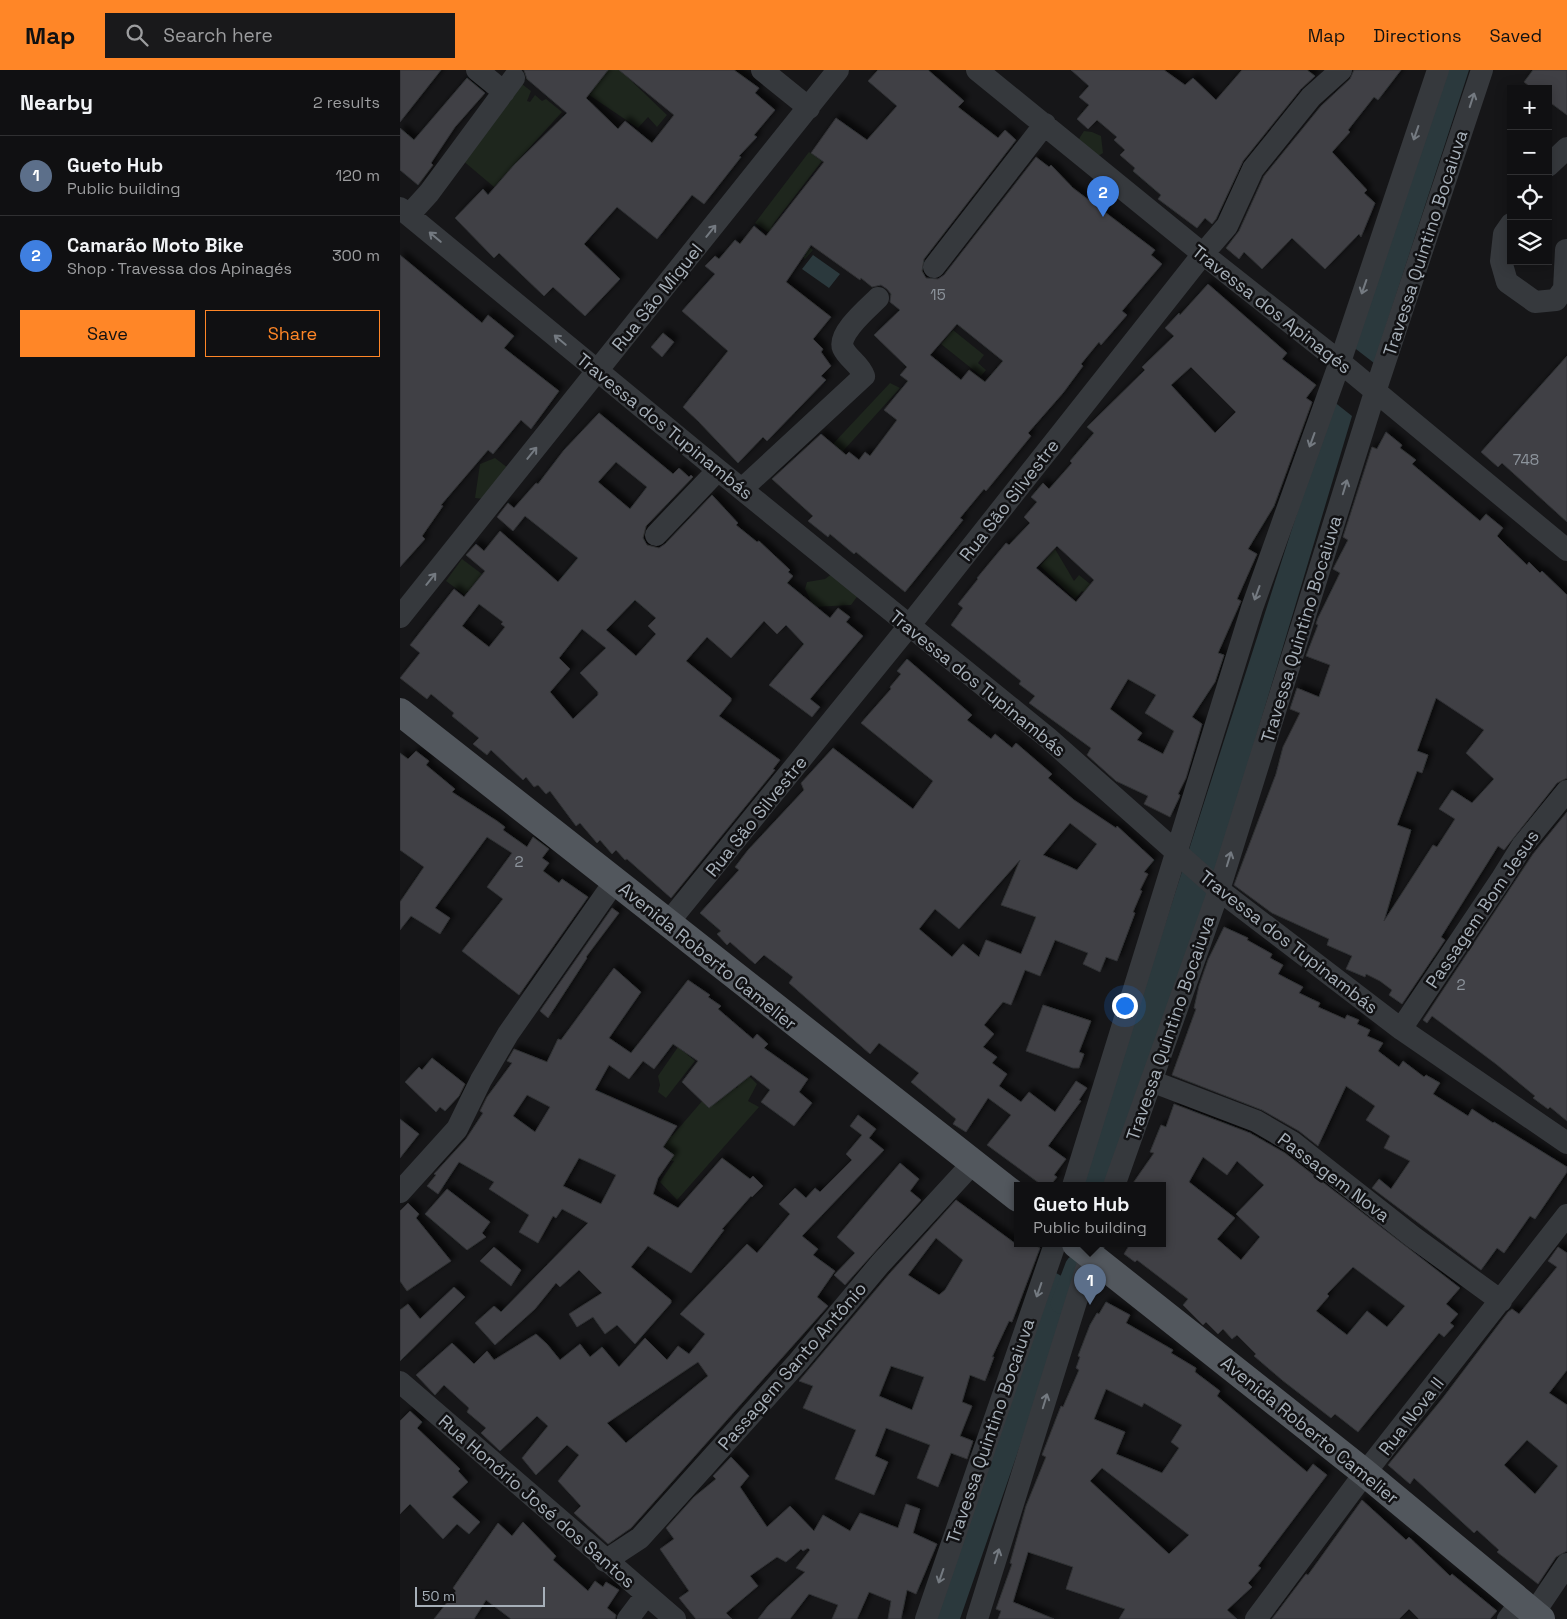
<!DOCTYPE html>
<html lang="en">
<head>
<meta charset="utf-8">
<style>
  body { margin:0; font-family:"Space Grotesk",sans-serif; background:#19191b; color:#f1f3f6 }
  .controls { position:absolute; right:15px; top:15px; display:grid; overflow:hidden; border-radius:0px; box-shadow:0 2px 12px #0003 }
  .controls button { width:45px; height:45px; display:grid; place-items:center; padding:0; border:0; border-bottom:1px solid #303032; background:#101012; color:#f1f3f6; font:25px sans-serif }
  .scale { position:absolute; left:15px; bottom:12px; width:130px; box-sizing:border-box; padding-left:5px; border:2px solid #a7b0b9; border-top:0; font-size:14px; line-height:18px; white-space:nowrap; color:#a7b0b9; -webkit-text-stroke:4px #111113; paint-order:stroke }
  .you { position:absolute; left:724px; top:935px; width:18px; height:18px; margin:-12px; border:4px solid #fff; border-radius:50%; background:#1a73e8; box-shadow:0 0 0 8px #1a73e833 }
  .badge { display:grid; place-items:center; width:32px; height:32px; border-radius:50%; background:#ff8627; color:#fff; font-size:16px; font-weight:700 }
  .pin { position:absolute; translate:-50% -41px; filter:drop-shadow(0 1px 2px #0008) }
  .pin::after { content:''; position:absolute; top:26px; width:18px; height:15px; background:inherit; clip-path:polygon(0 0,100% 0,50% 100%) }
  .popup { position:absolute; left:614px; top:1112px; width:152px; height:65px; box-sizing:border-box; display:grid; place-content:center; border-radius:0px; background:#101012; filter:drop-shadow(0 1px 4px #0005); font-size:16px; white-space:nowrap; color:#9c9d9f }
  .popup b { font-size:19px; color:#f1f3f6 }
  .popup::after { content:''; position:absolute; left:50%; top:100%; margin-left:-10px; border:10px solid transparent; border-top-color:#101012 }
  .list { margin:0; padding:0; list-style:none }
  h2 { display:flex; justify-content:space-between; align-items:center; height:65px; margin:0; padding:0 20px; font-size:21px }
  h2 small { font-size:16px; font-weight:400; color:#9c9d9f }
  .list li { display:grid; grid-template-columns:32px 1fr auto; gap:15px; align-items:center; box-sizing:border-box; height:80px; padding:0 20px; border-top:1px solid #303032 }
  .list b { display:block; font-size:19px; white-space:nowrap }
  .list p { margin:0; font-size:16px; white-space:nowrap; color:#9c9d9f }
  .list em { font-size:16px; font-style:normal; color:#9c9d9f }
  .actions { display:flex; gap:10px; padding:15px 20px }
  .actions a { flex:1; padding:11px 0; border:1px solid #ff8627; border-radius:0px; text-align:center; font-size:18px; color:#ff8627 }
  .actions .main { background:#ff8627; color:#111 }
  .icon { flex:none; width:28px; height:28px; fill:none; stroke:currentColor; stroke-width:2; stroke-linecap:round; stroke-linejoin:round }
  .map { position:relative; flex:none; width:1167px; height:1549px; overflow:hidden }
  header { display:flex; align-items:center; gap:30px; box-sizing:border-box; height:70px; padding:0 25px; background:#ff8627; color:#111 }
  header strong { font-size:24px }
  nav { display:flex; gap:28px; margin-inline-start:auto; font-size:18px }
  .search { width:350px; height:45px; background:#19191b; display:flex; align-items:center; gap:12px; box-sizing:border-box; padding:0 18px; border-radius:0px; color:#9c9d9f; font-size:19px }
  main { display:flex }
  aside { flex:1; background:#101012 }
  .map>svg:first-child { display:block }
</style>
</head>
<body>
<header>
<strong>Map</strong>
<div class="search"><svg class="icon" aria-label="search" viewBox="0 0 24 24"><circle cx="10" cy="10" r="6"/><path d="M15 15l6 6"/></svg>Search here</div>
<nav><a>Map</a><a>Directions</a><a>Saved</a></nav>
</header>
<main>
<aside>
<h2>Nearby<small>2 results</small></h2>
<ul class="list">
<li><span class="badge" style="background:#5c6f8a">1</span><div><b>Gueto Hub</b><p>Public building</p></div><em>120 m</em></li>
<li><span class="badge" style="background:#3f7fe0">2</span><div><b>Camarão Moto Bike</b><p>Shop · Travessa dos Apinagés</p></div><em>300 m</em></li>
</ul>
<div class="actions"><a class="main">Save</a><a>Share</a></div>
</aside>
<div class="map">
<svg width="1167" height="1549" viewBox="0 0 1167 1549">
  <defs>
    <filter id="shadow"><feDropShadow dx="4.5" dy="-4.5" stdDeviation="2.5" flood-color="#0009"/></filter>
  </defs>
  <rect width="100%" height="100%" fill="#161618"/>
  <path fill="#1e261d" d="M196,0H220L267,45L257,57L248,47L238,58L189,25L203,6Z
    M118,11L131,21L127,31L130,32L135,25L142,31L146,29L162,42L94,117L61,89Z
    M684,61L692,62L701,66L703,83L693,89L677,72Z
    M409,82L422,91L371,157L379,150L413,180L405,189L355,153Z
    M553,260L584,285L578,293L586,300L581,306L541,274Z
    M490,313L500,318L398,431L387,423Z
    M95,388L108,398L85,429L75,428L80,394Z
    M655,479L674,511L679,505L700,522L693,530L682,521L675,529L640,496Z
    M62,489L82,504L65,525L46,511Z
    M433,503L459,524L451,535L414,537L405,519L407,512L425,509Z
    M278,977L295,991L266,1028L258,1022L260,1015L258,1006Z
    M345,1002L357,1014L348,1031L359,1037L277,1130L260,1112L274,1091L255,1088L261,1056L272,1066L322,1008L337,1018Z"/>
  <path fill="#2b393d" d="M1044,0H1069L974,293L952,276Z
    M413,185L440,204L429,218L402,199Z
    M933,331L952,346L815,804L707,1116H681Z
    M656,1203L676,1214L560,1549H535Z"/>
  <g fill="none" stroke-linecap="round" stroke-linejoin="round">
    <path stroke="#2b393d" stroke-width="19" d="M660,1234L675,1195"/>
  </g>
  <path fill="#404145" stroke="#303134" fill-rule="evenodd" filter="url(#shadow)" d="M0,0H41L0,52Z
    M124,0H208L186,28L218,59L225,51L252,73L274,45L219,0H334L359,18L355,23L375,40L354,65L357,67L339,86L341,87L304,134L292,125L257,169L217,137L184,174L220,209L185,246L153,217L144,226L99,183L94,188L55,148L83,119L88,125L114,95L167,43L127,9Z
    M478,0H528L564,31L558,37L598,68L605,60L616,70L524,189L522,201L526,208L538,209L544,205L636,87L649,97L651,95L673,118L755,180L751,185L762,194L722,241L727,245L701,275L699,272L681,294L683,296L663,323L628,363L631,366L586,421L584,419L560,448L563,450L505,522L456,482L454,484L430,464L428,467L408,451L413,446L372,409L421,364L446,385L449,382L459,390L465,382L470,386L497,350L484,340L508,311L500,305L507,297L474,265L500,240L490,232L491,224L487,219L481,215L472,217L461,208L460,210L411,175L386,212L431,247L413,269L423,279L421,282L431,296L421,306L426,310L367,371L363,367L338,393L298,351L283,337L328,281L282,241L315,204L305,196L315,186L319,189L335,170L340,174L354,156L366,166L424,92L411,83L436,48L467,70L497,36L468,11ZM557,254L603,291L585,312L569,300L561,310L530,285Z
    M671,0H764L785,15L793,8L816,30L842,0H907L915,6L901,19L843,91L816,149L812,154L805,148L797,158L758,129L761,125L733,101L735,98L720,85L725,80L714,70L717,67L697,50L688,59L677,49L689,35L679,27L689,16Z
    M954,0H1001L978,30L974,27L948,60L950,62L932,82L967,120L964,123L975,133L961,167L959,164L925,199L892,168L862,199L844,182L839,189L826,178L839,161L864,106L921,36L950,9Z
    M1133,0H1167V45L1148,31V19H1133L1124,12Z
    M67,8L85,23L55,57L31,93L33,95L18,115L0,100V58L14,70Z
    M0,185L82,253L88,245L114,266L104,278L159,321L131,359L121,350L93,384L88,380L41,435L43,436L22,466L25,469L0,497Z
    M808,214L887,283L882,289L916,315L906,328L912,332L874,436L848,479L857,484L837,529L841,531L818,583L824,585L815,612L792,647L802,654L786,708L778,724L780,725L779,728L770,747L744,734L748,726L716,711L687,685L691,678L629,633L635,626L619,614L621,611L551,555L563,538L558,534L578,509L577,508L606,473L609,475L630,453L624,447L637,432L631,427L643,413L649,419L672,393L670,391L694,363L687,357L745,300L742,297L774,266L765,258L779,243L780,245ZM791,297L836,342L815,363L771,315ZM657,476L694,510L676,532L636,498ZM728,609L756,625L745,643L774,661L763,684L737,670L742,663L710,639Z
    M263,263L274,272L262,287L251,277Z
    M1167,286V452L1102,393L1098,397L1081,382Z
    M199,343L273,404L279,398L289,407L291,405L293,407L246,456L243,468L247,475L259,478L265,474L312,425L338,453L336,455L357,472L359,471L390,500L388,502L393,506L387,513L430,548L438,538L450,547L446,552L463,566L410,629L420,637L412,647L369,615L404,574L386,555L377,564L364,551L331,588L307,567L286,591L331,628V631L319,646L380,690L373,699L375,700L271,828L227,789L225,790L216,780L212,784L200,770L197,773L180,753L176,756L150,721L146,724L138,715L134,717L126,707L123,710L91,680L87,685L73,674L79,668L52,646L54,643L31,624L27,629L0,608L20,583L10,575L54,519L64,527L85,501L66,485L76,474L84,481L100,461L158,512L178,488L125,446L113,461L97,447L108,433L114,438L136,413L138,414L164,380ZM216,392L247,417L230,439L198,412ZM235,530L256,548L248,556L256,564L236,586L206,560ZM79,534L103,552L101,554L105,557L89,577L62,556ZM182,559L206,578L180,603L198,622V625L173,649L150,622L170,599L159,588Z
    M986,362L1002,375L1000,378L1016,390L1012,394L1080,451L1086,444L1103,458L1097,466L1106,475L1127,495L1129,492L1140,503L1142,501L1167,525V708L1157,713L1104,780L1098,776L1041,867L1045,870L1002,934L989,925L992,920L980,911L966,904L965,907L946,899L952,886L927,875L929,869L872,843L834,815L876,704L883,677L900,643L890,639L897,618L919,627L930,595L906,586L918,555L916,554L918,548L940,503L933,499L948,470L943,467L970,383L972,377L977,379ZM1036,628L1084,660L1066,683L1094,709L1072,733L1052,720L1039,739L1055,749L1037,777L1033,775L984,851L1011,760L997,755L1017,701L1022,703L1028,685L1017,681Z
    M507,589L572,645L567,650L591,669L595,664L612,678L616,673L652,704L648,708L674,730L716,758L717,756L754,790L744,802L748,804L740,820L742,821L733,842L735,843L717,891L706,887L700,902L683,894L688,883L655,870L640,906L625,900L611,935L603,932L584,955L594,964L583,977L597,987L592,993L607,1004L599,1016L621,1032L629,1022L655,1042L676,1011L687,1018L679,1030L681,1031L648,1076L666,1089L654,1105L657,1107L650,1116H643L587,1075L611,1045L588,1028L566,1062L553,1054L556,1049L511,1012L519,1003L479,973L470,984L389,913L393,907L364,885L355,894L330,872L327,875L317,864L321,861L300,843L339,800L335,797L348,780L404,720L401,713L433,678L513,739L533,711L461,653L491,619L490,617L501,604L497,601ZM670,753L697,774L677,800L643,785ZM620,790L601,835L636,847L621,884L586,870L579,887L563,874L552,887L519,859L535,839L559,859Z
    M16,681L29,691L26,695L55,719L52,722L97,751L105,757L103,760L127,777L133,767L149,779L142,788L149,793L143,801L159,813L162,809L188,827L119,925L62,881L103,829L87,817L112,783L87,767L35,838L50,848L40,864L11,846L0,860V832L24,797L0,780V683L8,689Z
    M1167,742V1051L1150,1037L1148,1039L1133,1028L1135,1026L1096,994L1032,946L1027,953L1023,950L1133,784Z
    M212,838L219,843L186,887L187,888L148,948L140,941Z
    M824,857L848,868L847,870L872,884L870,888L883,895L878,904L903,917L899,923L920,933L918,937L945,949L947,945L959,950L957,954L970,960L967,966L983,973L978,981L999,997L1003,991L1024,1007L1026,1005L1040,1013L1033,1024L1068,1046L1072,1039L1093,1053L1094,1052L1167,1097V1102L1135,1149L1130,1146L1104,1183L1097,1178L1081,1200L972,1118L979,1109L991,1119L1010,1091L984,1078L990,1066L966,1050L975,1036L946,1016L918,1076L899,1061L862,1040L772,1005L796,939L794,938L799,916L808,890Z
    M214,898L241,922L209,968L231,983L288,910L310,925L308,927L321,936L318,939L353,969L357,964L368,974L364,978L408,1009L399,1022L412,1033L394,1056L361,1032L370,1020L351,1005L309,1038L282,1012L298,991L273,974L254,999L243,991L229,1009L209,995L195,1020L277,1056L263,1077L274,1085L258,1108L253,1124L278,1138L322,1088L350,1109L353,1106L363,1116L352,1127L351,1126L322,1159L324,1160L291,1203L248,1176L231,1197L271,1230V1233L235,1274L217,1255L205,1264L193,1247L177,1257L169,1244L202,1223L179,1200L160,1217L156,1213L135,1239L95,1275L75,1253L94,1236L101,1242L188,1153L162,1139L156,1148L153,1146L138,1173L119,1162L129,1145L89,1119L94,1112L59,1092L38,1124L27,1116L36,1105L34,1104L66,1069L83,1043L80,1041L87,1027L112,993L107,991L114,979L147,992L158,969L161,970ZM127,1025L150,1037L135,1062L113,1046ZM179,1088L216,1105L201,1134L163,1116Z
    M643,935L691,951L679,982L684,984L679,998H673L626,981Z
    M32,988L65,1014L59,1026L45,1041L40,1037L36,1042L5,1012L19,997L22,1000Z
    M774,1034L850,1063L885,1083L1060,1218L1046,1234L1058,1244L1050,1253L1054,1256L1044,1267L1039,1263L958,1362L935,1344L931,1348L882,1310L854,1286L856,1284L837,1265L832,1269L823,1259L818,1264L806,1252L803,1255L783,1235L788,1229L737,1190L735,1192L724,1184L730,1174H762V1116H731L754,1083L750,1082L761,1055L766,1057ZM803,1087L827,1105L837,1091L864,1115L836,1144L860,1167L841,1190L817,1169L835,1148L789,1112ZM953,1197L1005,1236L987,1257L967,1241L947,1265L916,1241L929,1226L927,1224Z
    M458,1045L476,1059L469,1068L484,1080L402,1166L418,1179L413,1185L435,1201L417,1227L428,1236L231,1458L208,1474L174,1443L181,1436L158,1411L179,1385L167,1375L136,1405L122,1388L148,1356L137,1346L100,1381L81,1363L86,1358L67,1342L69,1338L44,1315L35,1325L16,1305L52,1273L74,1294L87,1281L94,1290L136,1264L147,1274L160,1290L180,1274L190,1287L202,1277L219,1297L245,1268L267,1290L278,1276L289,1284L305,1264L280,1244L347,1174L357,1183L390,1144L379,1134L395,1118L406,1128L415,1118L420,1122L452,1090L446,1084L462,1065L450,1056ZM298,1292L308,1306L226,1373L207,1353Z
    M0,1049L19,1064L0,1088Z
    M500,1093L519,1109L510,1121L521,1130L445,1215L434,1205L455,1183L437,1167Z
    M47,1119L90,1152L82,1163L86,1167L67,1180L25,1144Z
    M556,1130L616,1174H633L640,1178L612,1252L609,1251L592,1287H594L585,1311L570,1305L562,1332L572,1336L560,1366L573,1371L567,1389L551,1383L538,1417L517,1408L530,1375L486,1358L475,1386L488,1392L474,1425L435,1409L456,1360L403,1338L413,1316L399,1311L490,1203ZM536,1168L563,1190L545,1220L539,1225L508,1205ZM491,1296L524,1307L512,1340L479,1326Z
    M8,1133L19,1144L16,1148L51,1191L7,1221L0,1211V1141Z
    M94,1177L121,1200L111,1216L80,1191Z
    M1158,1177L1167,1183V1300L1149,1323L1167,1335V1481L1156,1487L1138,1514L1097,1482L1099,1480L1077,1460L1074,1463L1014,1408L1010,1414L988,1395L1042,1329L1108,1242L1112,1239L1119,1244L1157,1197L1148,1191ZM1127,1370L1158,1396L1135,1424L1104,1395Z
    M54,1217L65,1227L0,1291V1240L8,1234L20,1249Z
    M706,1232L730,1245L726,1253L773,1280L771,1283L796,1298L795,1302L820,1321L817,1326L907,1402L913,1394L927,1405L858,1496L861,1498L848,1513L852,1517L827,1540L837,1549H719L725,1539L666,1519L673,1497L628,1482L613,1532L654,1549H598L601,1541L596,1539L612,1494L610,1493L626,1436L646,1387L642,1385L661,1336L663,1337L679,1300L676,1298L680,1287L678,1286L690,1255L697,1243L699,1244ZM706,1319L742,1337L744,1333L782,1355L771,1372L779,1378L762,1403L716,1384L725,1362L694,1349ZM702,1398L789,1465L769,1484L690,1411Z
    M10,1341L22,1352L17,1358L60,1399L58,1401L68,1412L52,1427L80,1452L69,1464L57,1454L43,1469L10,1434L0,1444V1351Z
    M331,1387L349,1406L340,1417L367,1457L390,1436L414,1461L423,1445L450,1461L460,1443L498,1458L506,1434L520,1439L513,1463L537,1474L516,1524L507,1520L501,1549H488L491,1531L469,1522L457,1549H432L438,1535L409,1524L390,1549H358L368,1536L405,1502L396,1498L410,1480L408,1478L403,1481L401,1479L386,1492L377,1487L350,1506L358,1516L326,1543L332,1549H296L279,1528L289,1521L260,1479L274,1469L266,1458L294,1427L316,1409L313,1406Z
    M962,1430L1006,1470L1009,1467L1050,1506L1052,1504L1097,1541L1090,1549H1019L1009,1539L999,1549H872L906,1504L908,1505Z
    M123,1452L156,1486L153,1490L188,1521L195,1511L203,1517L206,1512L219,1520L207,1538L216,1545L215,1549H111L86,1530L74,1549H34L56,1521L53,1518L98,1453L112,1466Z"/>
  <g fill="none" stroke-linecap="round" stroke-linejoin="round">
    <path stroke="#36393d" stroke-width="22" d="M77,0L104,22
      M362,0L409,38
      M577,0L803,184L940,292L1167,480
      M1148,96L1167,78
      M0,138L318,400L648,668L819,820L1001,959L1167,1073
      M9,145L29,123L114,8
      M1111,154L1104,164L1101,191L1107,212L1135,232L1156,230L1164,219L1166,180
      M534,197L645,54
      M342,419L464,306C460,294 448,289 443,278C437,264 468,238 478,228
      M256,465L318,400
      M0,547L438,0
      M267,854L509,556L803,184L827,156L853,99L911,27L941,0
      M1001,959L1102,808L1122,776L1167,721
      M751,1011L856,1051L892,1072L1013,1167L1101,1231
      M673,1116L852,538L940,292L1038,0
      M714,1116L819,820L975,322L1082,0
      M0,1122L57,1059L81,1010L108,964L215,811
      M0,1312L275,1549
      M205,1491L240,1468L398,1292L480,1194L572,1094
      M1134,1543L1167,1494
      M228,1549L246,1525
      M526,1549L655,1174
      M577,1549L694,1174
      M856,1549L965,1403L1167,1145
      M1108,1549L1120,1533"/>
    <path stroke="#52575d" stroke-width="28" d="M0,642L618,1128
      M676,1174L965,1403L1141,1549"/>
  </g>
  <defs><path id="oneway-shaft" d="M-6 0H5M1.5-3L5.5 0L1.5 3" fill="none" stroke-width="1.6" stroke-linecap="round" stroke-linejoin="round" transform="scale(1.25)"/></defs>
  <g stroke="#747a81">
    <use href="#oneway-shaft" transform="translate(1072 30) rotate(-72)"/>
    <use href="#oneway-shaft" transform="translate(1016 63) rotate(109)"/>
    <use href="#oneway-shaft" transform="translate(311 161) rotate(-51)"/>
    <use href="#oneway-shaft" transform="translate(35 167) rotate(-140)"/>
    <use href="#oneway-shaft" transform="translate(964 217) rotate(109)"/>
    <use href="#oneway-shaft" transform="translate(160 270) rotate(-140)"/>
    <use href="#oneway-shaft" transform="translate(912 370) rotate(110)"/>
    <use href="#oneway-shaft" transform="translate(132 383) rotate(-51)"/>
    <use href="#oneway-shaft" transform="translate(945 417) rotate(-73)"/>
    <use href="#oneway-shaft" transform="translate(31 509) rotate(-51)"/>
    <use href="#oneway-shaft" transform="translate(857 523) rotate(110)"/>
    <use href="#oneway-shaft" transform="translate(829 789) rotate(-73)"/>
    <use href="#oneway-shaft" transform="translate(639 1220) rotate(109)"/>
    <use href="#oneway-shaft" transform="translate(645 1331) rotate(-73)"/>
    <use href="#oneway-shaft" transform="translate(597 1486) rotate(-73)"/>
    <use href="#oneway-shaft" transform="translate(541 1506) rotate(109)"/>
  </g>
  <g text-anchor="middle" dominant-baseline="central" stroke-width="5" stroke-linejoin="round" paint-order="stroke">
    <g font-size="15" fill="#8d949c">
      <text x="538" y="224">15</text>
      <text x="1126" y="389">748</text>
      <text x="119" y="791">2</text>
      <text x="1061" y="914">2</text>
    </g>
    <g font-size="18" fill="#a7b0b9" stroke="#111113">
      <text transform="translate(1025 173) rotate(-72)">Travessa Quintino Bocaiuva</text>
      <text transform="translate(257 227) rotate(-51)">Rua São Miguel</text>
      <text transform="translate(872 239) rotate(38)">Travessa dos Apinagés</text>
      <text transform="translate(265 356) rotate(39)">Travessa dos Tupinambás</text>
      <text transform="translate(609 430) rotate(-52)">Rua São Silvestre</text>
      <text transform="translate(901 559) rotate(-73)">Travessa Quintino Bocaiuva</text>
      <text transform="translate(578 613) rotate(39)">Travessa dos Tupinambás</text>
      <text transform="translate(356 746) rotate(-51)">Rua São Silvestre</text>
      <text transform="translate(1082 839) rotate(-56)">Passagem Bom Jesus</text>
      <text transform="translate(889 872) rotate(38)">Travessa dos Tupinambás</text>
      <text transform="translate(308 886) rotate(39)">Avenida Roberto Camelier</text>
      <text transform="translate(770 958) rotate(-71)">Travessa Quintino Bocaiuva</text>
      <text transform="translate(934 1107) rotate(37)">Passagem Nova</text>
      <text transform="translate(392 1296) rotate(-49)">Passagem Santo Antônio</text>
      <text transform="translate(1011 1346) rotate(-52)">Rua Nova II</text>
      <text transform="translate(910 1360) rotate(39)">Avenida Roberto Camelier</text>
      <text transform="translate(590 1361) rotate(-71)">Travessa Quintino Bocaiuva</text>
      <text transform="translate(137 1431) rotate(41)">Rua Honório José dos Santos</text>
    </g>
  </g>
</svg>
<div class="controls">
<button>+</button>
<button>−</button>
<button><svg class="icon" aria-label="locate" viewBox="0 0 24 24"><circle cx="12" cy="12" r="6"/><path d="M12 2v4M12 18v4M2 12h4M18 12h4"/></svg></button>
<button><svg class="icon" aria-label="layers" viewBox="0 0 24 24"><path d="M12 4l9 5-9 5-9-5zM3 14l9 5 9-5"/></svg></button>
</div>
<div class="scale">50 m</div>
<div class="you"></div>
<div class="pin badge" style="left:690px;top:1235px;background:#5c6f8a">1</div>
<div class="popup"><b>Gueto Hub</b>Public building</div>
<div class="pin badge" style="left:703px;top:147px;background:#3f7fe0">2</div>
</div>
</main>
</body>
</html>
